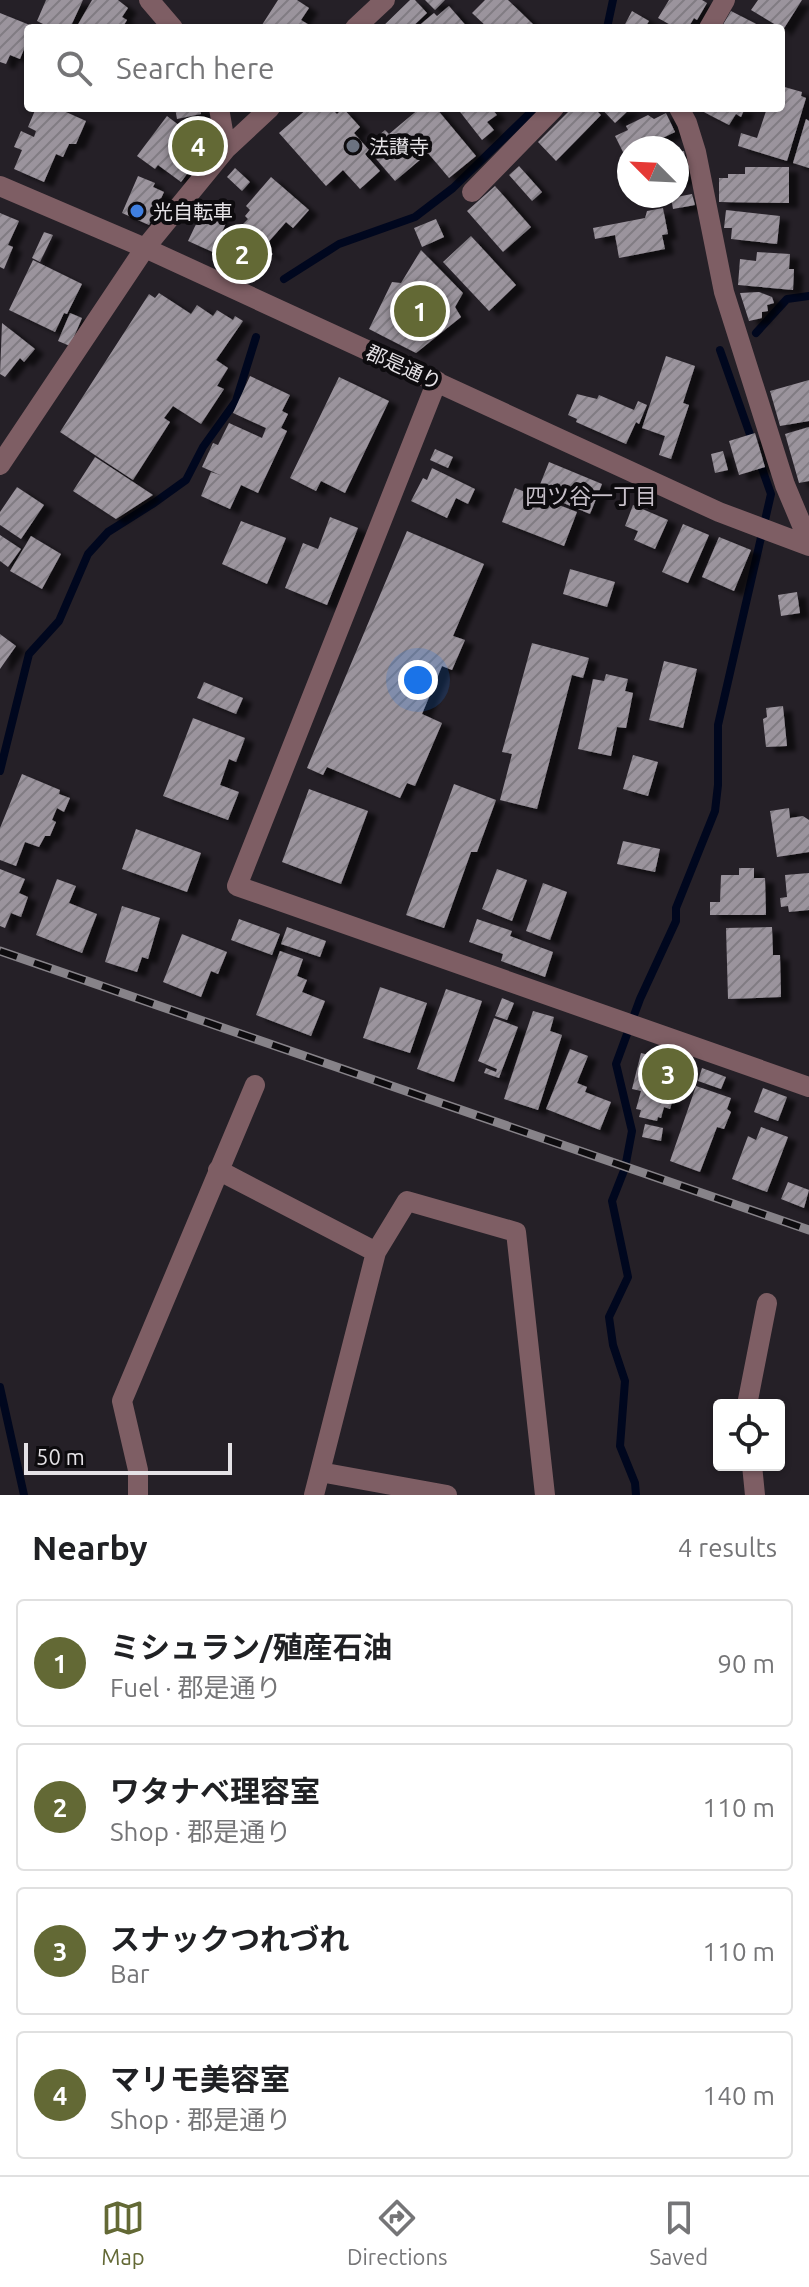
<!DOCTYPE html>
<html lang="en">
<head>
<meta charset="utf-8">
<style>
  body { margin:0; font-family:Ubuntu,"Noto Sans JP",sans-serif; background:#f2f2f2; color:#202124 }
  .controls { position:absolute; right:24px; bottom:24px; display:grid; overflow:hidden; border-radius:8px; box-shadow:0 2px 6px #0004 }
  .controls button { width:72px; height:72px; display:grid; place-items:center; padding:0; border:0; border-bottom:2px solid #e0e0e0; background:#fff; color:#202124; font:40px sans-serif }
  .compass { position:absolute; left:617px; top:136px; width:72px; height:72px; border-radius:50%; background:#fff; box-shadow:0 2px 6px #0004; rotate:294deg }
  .scale { position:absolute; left:24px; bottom:20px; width:208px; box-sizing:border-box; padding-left:8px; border:4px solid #e5e2e6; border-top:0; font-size:22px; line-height:28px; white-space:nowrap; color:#e5e2e6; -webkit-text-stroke:6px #0d0b0e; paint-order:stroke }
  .you { position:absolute; left:418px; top:680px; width:28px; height:28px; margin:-20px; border:6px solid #fff; border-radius:50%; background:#1a73e8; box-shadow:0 0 0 12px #1a73e833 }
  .badge { display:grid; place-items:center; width:52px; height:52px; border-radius:50%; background:#636935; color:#fff; font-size:26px; font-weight:700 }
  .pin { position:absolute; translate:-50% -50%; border:4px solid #fff; box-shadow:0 2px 8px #0006 }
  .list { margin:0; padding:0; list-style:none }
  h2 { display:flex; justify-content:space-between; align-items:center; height:104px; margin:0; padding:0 32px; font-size:34px }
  h2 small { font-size:26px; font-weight:400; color:#757577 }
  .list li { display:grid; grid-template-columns:52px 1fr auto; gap:24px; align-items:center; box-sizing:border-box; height:128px; margin:0 16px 16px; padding:0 16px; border:2px solid #e0e0e0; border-radius:8px }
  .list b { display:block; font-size:30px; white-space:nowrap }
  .list p { margin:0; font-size:26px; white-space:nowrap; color:#757577 }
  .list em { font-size:26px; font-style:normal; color:#757577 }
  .icon { flex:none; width:44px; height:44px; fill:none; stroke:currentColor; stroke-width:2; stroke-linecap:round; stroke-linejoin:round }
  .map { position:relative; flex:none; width:809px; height:1495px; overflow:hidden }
  .search { position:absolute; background:#fff; box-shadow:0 2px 6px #0004; left:24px; right:24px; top:24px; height:88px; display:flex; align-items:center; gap:20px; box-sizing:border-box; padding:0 28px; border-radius:8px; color:#757577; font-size:30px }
  .sheet { height:680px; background:#fff }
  nav { display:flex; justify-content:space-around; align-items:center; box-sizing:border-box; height:112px; border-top:2px solid #e0e0e0; background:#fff; font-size:22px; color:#757577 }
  nav a { display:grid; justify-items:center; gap:4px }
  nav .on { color:#636935 }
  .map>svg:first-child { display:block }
</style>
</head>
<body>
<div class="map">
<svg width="809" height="1495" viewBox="0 0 809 1495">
  <defs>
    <pattern id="building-hatch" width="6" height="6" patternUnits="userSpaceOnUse" patternTransform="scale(2)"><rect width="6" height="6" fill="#9b949d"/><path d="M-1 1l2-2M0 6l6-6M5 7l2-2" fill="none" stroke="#817c83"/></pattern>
    <filter id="shadow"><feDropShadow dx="9" dy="5" stdDeviation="2" flood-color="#0009"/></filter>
  </defs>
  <rect width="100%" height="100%" fill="#252027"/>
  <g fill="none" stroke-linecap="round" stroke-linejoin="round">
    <path stroke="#00071e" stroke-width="8" d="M607,28L613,0
      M284,279L339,244L415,217L453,188L535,108
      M756,333L787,299L809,296
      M720,350L753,443
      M0,771L29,654L59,621L88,554L108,532L154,503L186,480L203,447L236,401L256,337
      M0,1387L24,1495
      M636,1495L635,1483L620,1446L625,1381L613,1345L609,1317L628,1277L612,1201L625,1168L632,1131L616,1064L640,999L676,921V908L715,811L718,785V725L771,494L759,460"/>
  </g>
  <path fill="url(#building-hatch)" filter="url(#shadow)" d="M46,0H83L70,28H51L37,21Z
    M92,0H118L128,8L122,17L127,20L122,28H76Z
    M278,0H297L309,8L301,20L314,28H260Z
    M410,0H415L427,13L411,28H381Z
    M425,0H445L435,10Z
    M485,0H508L537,28H488L472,13Z
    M669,0H702L707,3L697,20L694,18L688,28H676L658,18Z
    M758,0H802L781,33V28L751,10Z
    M449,6L468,28H416L434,13L437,16Z
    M632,11L649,21L645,28H623Z
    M731,11L764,28H721Z
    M0,13L37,28H28V39L20,59L10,55L6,64L0,62Z
    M781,86L802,92L801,96L806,98L787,161L738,146L741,133L757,138L767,108H781Z
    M36,108H57L86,121L76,144H69L63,157L56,154L44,182L14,169L22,150L14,147L21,131L34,137L36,131L28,127Z
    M175,108H200L201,114L177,119Z
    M308,108H331L337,114L343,108L360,127L354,133L369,150L365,154L380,171L360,189L343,170L326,186L279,133Z
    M420,108H436L476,156L449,178L428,153L395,181L372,154L378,149L372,141L385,130L389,134Z
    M457,108H491L497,115L487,122L494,130L482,140Z
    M572,108H594L601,115L556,161L538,142Z
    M601,108H631L615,123Z
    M696,108H745L741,117L736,114L729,125Z
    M666,113L675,132L642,148H629L623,152L615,136L628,130L626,126L648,115L654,119Z
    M167,116L180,126L178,129L189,138L198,130L207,135V147L181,182L158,165L155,169L137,156Z
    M806,119L809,121V168L793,163Z
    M684,151L689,176L677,182V152Z
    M519,166L542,192L532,201L509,175Z
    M745,167H789V203L719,202V178H728V174H745Z
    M235,168L250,182L242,191L227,177Z
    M138,176L155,183L153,187L164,192L149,225L122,213Z
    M271,177L309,210L293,228L286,222L264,247L273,254L271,256L246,235L248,232L241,226L248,219L245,216L250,210L246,206Z
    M495,186L531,227L503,252L467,211Z
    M692,194L695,205L673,209L671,198Z
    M212,200L223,205L217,218L226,223L222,232L242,241L233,261L188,241L197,222L201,223Z
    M663,208L668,234L662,235L665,249L619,258L615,235L595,239L593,228L645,218L647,211Z
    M726,210L780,216L777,244L731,239L732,228H724Z
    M0,213L19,221L8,245L13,247L4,269L0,267Z
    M436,219L444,237L422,247L414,228Z
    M44,232L53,235L40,262L32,258Z
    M471,236L516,285L489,311L443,262Z
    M421,250L463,293L455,307L461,317L416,353L369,329L392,282L401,283Z
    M757,252L790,254L789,269H794L793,290L738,285L740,259L756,261Z
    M33,260L82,284L67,314L64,313L55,332L9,310Z
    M759,292L772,297L774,303L767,305L768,311L762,312V318L749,321L740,293Z
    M159,293L191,314L197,305L213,316L217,310L233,320L235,316L243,321L216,360L228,368L217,386L224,389L201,424L173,406L164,418L170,422L133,480L60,432L149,294L155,298Z
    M70,313L82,318L70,346L58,341Z
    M2,323L35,349L24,362L20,358L5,377L0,374Z
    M666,356L695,366L683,403L689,405L671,459L659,455L665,436L642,428Z
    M250,376L290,395L282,411L288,414L281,428L287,431L258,493L241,485L230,509L201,496L211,472L220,475L202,467L213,443L218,445L229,423L262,438L266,428L233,413Z
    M339,377L389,401L345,493L321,481L316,491L290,478Z
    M809,380V421L780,426L770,391Z
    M577,394L597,399L599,395L634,410L638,401L647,405L639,424L636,422L626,444L576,422L577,419L568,415Z
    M809,427V481L799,483L785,434Z
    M755,433L765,467L739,475L729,441Z
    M435,449L453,457L448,468L430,460Z
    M723,451L728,470L715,473L711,454Z
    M95,457L153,495L116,519L73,491Z
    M549,462L602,484L590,514L537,492Z
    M432,468L475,489L468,504L456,498L447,518L411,501L423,478L427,480Z
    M17,487L44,505L21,539L0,525V512Z
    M515,488L577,512L564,546L502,522Z
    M633,505L668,520L655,549L634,540L638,531L625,526Z
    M330,517L358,528L327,605L285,588L303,543L318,549Z
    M241,521L286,538L267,584L222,564Z
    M683,524L709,535L688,583L662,572Z
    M407,531L484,564L453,636L465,640L452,670L442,666L422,714L442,723L415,786L407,783L400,798L327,767L323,775L307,768Z
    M0,535L21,549L8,567L0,561Z
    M31,536L61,554L42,589L10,571Z
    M719,537L751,550L734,591L702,577Z
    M570,569L615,582L607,607L563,594Z
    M797,592L800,613L781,616L778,595Z
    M0,634L16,646L0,669Z
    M532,643L589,658L583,678L572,675L537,809L500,800L512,754L502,752Z
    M664,661L697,669L683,728L649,720Z
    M606,674L628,679L625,691L633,693L626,728L617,727L611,756L578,749L593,679L604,681Z
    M204,682L243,698L236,714L197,698Z
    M783,706L787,746L766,747L763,719L767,717L766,708Z
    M193,718L245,738L236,762L229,759L220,785L239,792L228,820L163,796Z
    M633,755L658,762L648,796L623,789Z
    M22,774L60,790L59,794L70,798L64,812L57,808L52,820L56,822L50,836H45L39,847L25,842L16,866L0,860V828Z
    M454,784L496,800L477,852H471L444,928L406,915Z
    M309,789L368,811L341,884L282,862Z
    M789,808L790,818L803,816L809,820V852L777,857L770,811Z
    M136,829L201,853L187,892L122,869Z
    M623,841L660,849L655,872L617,864Z
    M739,868H754V878H765L766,915H710V902H720L721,875H739Z
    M0,869L25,879L19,893L28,897L21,917L11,913L5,928L0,926Z
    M497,869L527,880L512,921L482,909Z
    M809,873V910L789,912L788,906L781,907L780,898L787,897L785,875Z
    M57,879L76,886L69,903L97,914L82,953L36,935Z
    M543,883L567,892L550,940L526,931Z
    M122,906L160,918L148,959L142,957L137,972L105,962Z
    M239,919L280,934L272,955L231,940Z
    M477,919L512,931L510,936L553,952L545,977L501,961L503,954L469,942Z
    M287,927L326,941L320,957L281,944Z
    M772,927L773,955H780L781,997L728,999L726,928Z
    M182,934L227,952L218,974L211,971L201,997L163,982Z
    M280,951L303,959L297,976L307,980L302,992L325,1001L311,1036L256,1015Z
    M380,987L427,1003L410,1053L363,1038Z
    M446,989L482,1001L454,1082L417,1069Z
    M502,998L514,1003L507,1020L495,1016Z
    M533,1011L554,1017L550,1031L562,1035L538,1110L504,1099Z
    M494,1018L518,1027L499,1078L484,1073L486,1068L496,1072L497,1069L478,1061Z
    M570,1049L588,1056L577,1083L587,1087L585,1092L611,1102L600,1130L546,1109Z
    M641,1053L677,1062L667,1097L673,1099L670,1109L664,1107L661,1118L658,1117L657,1121L639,1117L641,1110L636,1109L641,1091L632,1089Z
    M702,1068L726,1077L721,1089L698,1081Z
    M696,1086L731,1098L727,1109L731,1112L724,1129L717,1127L700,1172L670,1161Z
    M763,1088L787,1097L778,1121L754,1112Z
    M645,1124L663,1128L661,1141L642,1137Z
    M761,1127L788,1137L767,1192L732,1179L748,1136L756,1140Z
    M788,1182L809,1190L804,1208L781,1199Z"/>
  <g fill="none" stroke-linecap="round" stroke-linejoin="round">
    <path stroke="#7e5e64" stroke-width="20" d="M149,0L173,28
      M355,28L385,0
      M709,28L725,0
      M219,108L226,149
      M679,108L687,123L696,152L724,292L785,485L809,542
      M0,186L145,248L719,512L809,546
      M472,192L554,108
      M437,381L237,886L809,1087
      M0,465L145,248L226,149L270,108
      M218,1170L376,1252
      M747,1405L767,1303
      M752,1465L755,1495
      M320,1472L447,1495
      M138,1495V1470L122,1401L255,1085
      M314,1495L376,1252L407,1201L516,1232L545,1495"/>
    <defs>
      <path id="rail" d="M0,951L809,1230"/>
    </defs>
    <use href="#rail" stroke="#878389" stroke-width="9"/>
    <use href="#rail" stroke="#0d0b0e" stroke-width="6" stroke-dasharray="18" stroke-linecap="butt"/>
  </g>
  <circle fill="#6b7280" stroke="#0d0b0e" stroke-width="3" cx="353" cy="146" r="8"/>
  <circle fill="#3f7fe0" stroke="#0d0b0e" stroke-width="3" cx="137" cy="211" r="8"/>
  <g text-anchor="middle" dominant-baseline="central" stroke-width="8" stroke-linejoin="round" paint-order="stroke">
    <g font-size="20" fill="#e5e2e6" stroke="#0d0b0e" text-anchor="start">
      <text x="369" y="146">法讃寺</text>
      <text x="153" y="211">光自転車</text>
    </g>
    <g font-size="20" fill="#e5e2e6" stroke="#0d0b0e">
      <text transform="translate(404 367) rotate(24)">郡是通り</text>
    </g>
    <g font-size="22" fill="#c7c0c9" stroke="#0d0b0e">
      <text x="591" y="495">四ツ谷一丁目</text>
    </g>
  </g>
</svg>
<div class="controls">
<button><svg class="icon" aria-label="locate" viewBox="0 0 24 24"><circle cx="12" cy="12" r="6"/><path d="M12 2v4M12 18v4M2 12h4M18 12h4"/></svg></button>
</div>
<svg class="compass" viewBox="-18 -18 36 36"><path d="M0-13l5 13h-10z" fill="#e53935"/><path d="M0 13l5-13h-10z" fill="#757577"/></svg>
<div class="scale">50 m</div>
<div class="you"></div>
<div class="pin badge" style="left:420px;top:311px">1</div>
<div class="pin badge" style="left:242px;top:254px">2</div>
<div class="pin badge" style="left:668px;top:1074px">3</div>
<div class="pin badge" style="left:198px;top:146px">4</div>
<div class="search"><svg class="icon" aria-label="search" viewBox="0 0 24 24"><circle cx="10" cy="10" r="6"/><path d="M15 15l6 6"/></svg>Search here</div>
</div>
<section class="sheet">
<h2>Nearby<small>4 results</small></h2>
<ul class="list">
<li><span class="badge">1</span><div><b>ミシュラン/殖産石油</b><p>Fuel · 郡是通り</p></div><em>90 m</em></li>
<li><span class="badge">2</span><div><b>ワタナベ理容室</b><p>Shop · 郡是通り</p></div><em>110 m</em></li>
<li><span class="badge">3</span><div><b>スナックつれづれ</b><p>Bar</p></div><em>110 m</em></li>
<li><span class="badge">4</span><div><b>マリモ美容室</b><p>Shop · 郡是通り</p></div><em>140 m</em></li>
</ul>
</section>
<nav>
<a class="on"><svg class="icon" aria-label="map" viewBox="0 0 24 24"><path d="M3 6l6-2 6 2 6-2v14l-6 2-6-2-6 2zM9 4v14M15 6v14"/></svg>Map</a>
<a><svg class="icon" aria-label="directions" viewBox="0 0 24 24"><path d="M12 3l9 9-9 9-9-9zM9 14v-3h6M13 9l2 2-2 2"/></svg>Directions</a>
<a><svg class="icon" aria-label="saved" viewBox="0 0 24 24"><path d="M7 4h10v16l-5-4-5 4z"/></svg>Saved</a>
</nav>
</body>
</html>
